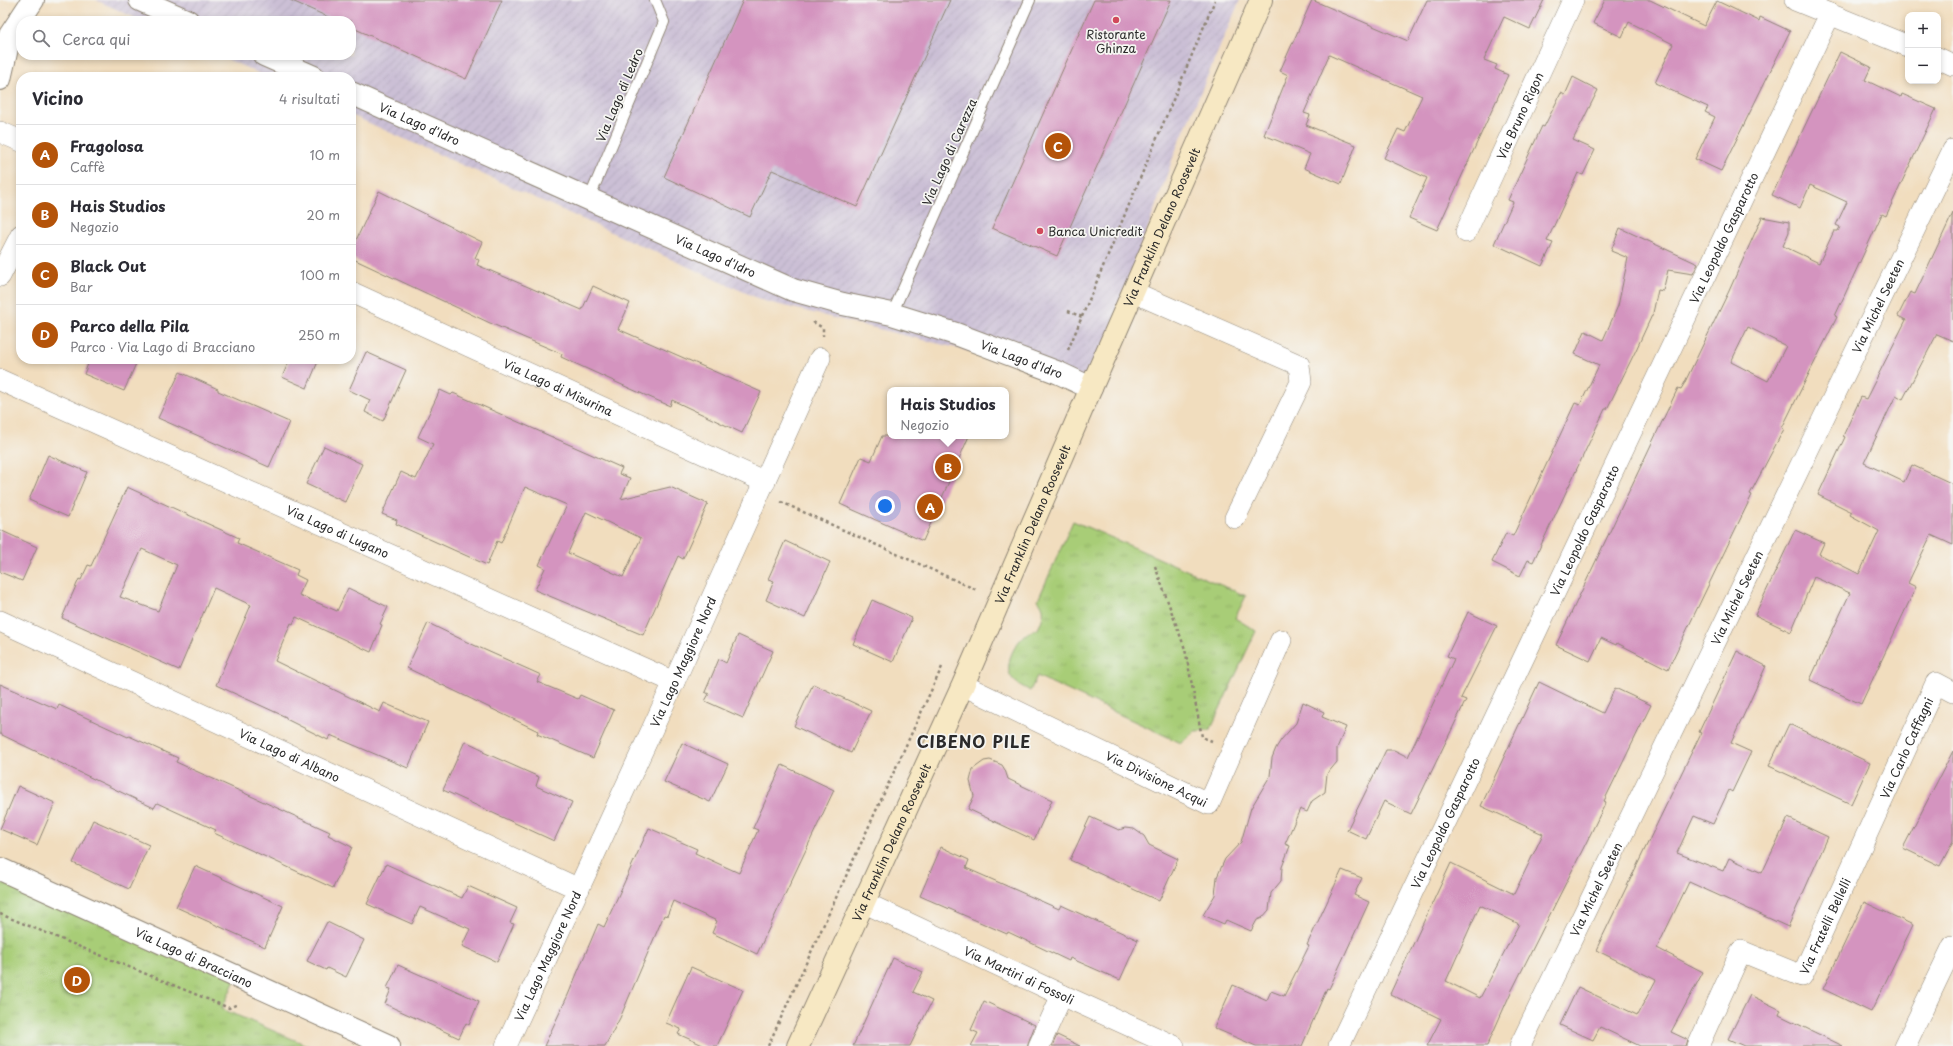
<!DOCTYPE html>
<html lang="it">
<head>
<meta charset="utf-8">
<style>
  body { margin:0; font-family:"Playpen Sans",sans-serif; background:#f7f7f7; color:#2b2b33 }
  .controls { position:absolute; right:12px; top:12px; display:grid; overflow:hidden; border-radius:8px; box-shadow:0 2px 6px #0003 }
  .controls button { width:36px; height:36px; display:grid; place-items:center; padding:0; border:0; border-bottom:1px solid #e1e1e2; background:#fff; color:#2b2b33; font:20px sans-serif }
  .you { position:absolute; left:885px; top:506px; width:14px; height:14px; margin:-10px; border:3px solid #fff; border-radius:50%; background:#1a73e8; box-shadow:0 0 0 6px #1a73e833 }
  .badge { display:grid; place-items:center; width:26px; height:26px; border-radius:50%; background:#b45309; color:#fff; font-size:13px; font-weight:700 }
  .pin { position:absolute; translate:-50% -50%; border:2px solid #fff; box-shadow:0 1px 4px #0006 }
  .popup { position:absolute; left:887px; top:387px; width:122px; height:52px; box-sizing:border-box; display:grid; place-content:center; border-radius:8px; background:#fff; filter:drop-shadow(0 1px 3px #0005); font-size:13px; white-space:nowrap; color:#7c7c81 }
  .popup b { font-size:15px; color:#2b2b33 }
  .popup::after { content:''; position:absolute; left:50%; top:100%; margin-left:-8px; border:8px solid transparent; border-top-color:#fff }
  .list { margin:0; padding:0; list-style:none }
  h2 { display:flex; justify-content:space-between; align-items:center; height:52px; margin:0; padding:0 16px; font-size:17px }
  h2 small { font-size:13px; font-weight:400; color:#7c7c81 }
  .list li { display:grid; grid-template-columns:26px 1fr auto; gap:12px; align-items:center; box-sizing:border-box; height:60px; padding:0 16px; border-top:1px solid #e1e1e2 }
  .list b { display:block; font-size:15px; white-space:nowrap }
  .list p { margin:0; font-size:13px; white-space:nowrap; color:#7c7c81 }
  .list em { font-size:13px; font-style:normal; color:#7c7c81 }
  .icon { flex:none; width:22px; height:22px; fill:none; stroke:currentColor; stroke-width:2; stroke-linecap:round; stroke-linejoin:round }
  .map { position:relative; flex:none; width:1953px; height:1046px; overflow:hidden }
  .search { position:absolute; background:#fff; box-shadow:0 2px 6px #0003; left:16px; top:16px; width:340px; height:44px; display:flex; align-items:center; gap:10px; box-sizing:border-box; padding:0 14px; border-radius:16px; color:#7c7c81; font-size:15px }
  .panel { position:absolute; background:#fff; box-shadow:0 2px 6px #0003; left:16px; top:72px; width:340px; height:292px; border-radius:16px }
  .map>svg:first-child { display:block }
</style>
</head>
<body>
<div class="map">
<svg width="1953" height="1046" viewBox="0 0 1953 1046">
  <defs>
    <pattern id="industrial-furrows" width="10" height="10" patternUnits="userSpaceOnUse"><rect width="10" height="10" fill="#cbbfd5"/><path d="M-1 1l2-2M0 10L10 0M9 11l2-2" fill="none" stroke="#aea4b7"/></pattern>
    <pattern id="grass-tufts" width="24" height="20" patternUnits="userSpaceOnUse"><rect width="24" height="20" fill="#a8cd77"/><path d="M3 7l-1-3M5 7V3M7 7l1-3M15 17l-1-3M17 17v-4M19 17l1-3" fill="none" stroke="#91b067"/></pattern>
  </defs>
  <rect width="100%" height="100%" fill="#f6f6f2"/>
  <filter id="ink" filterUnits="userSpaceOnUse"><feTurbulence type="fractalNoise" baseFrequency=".025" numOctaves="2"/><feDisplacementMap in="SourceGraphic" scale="8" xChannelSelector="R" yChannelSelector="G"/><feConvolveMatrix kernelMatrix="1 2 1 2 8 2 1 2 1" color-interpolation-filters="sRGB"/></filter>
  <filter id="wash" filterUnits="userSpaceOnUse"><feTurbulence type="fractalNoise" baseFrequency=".012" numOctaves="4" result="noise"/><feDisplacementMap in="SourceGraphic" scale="16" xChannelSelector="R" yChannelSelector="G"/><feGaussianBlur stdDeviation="0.9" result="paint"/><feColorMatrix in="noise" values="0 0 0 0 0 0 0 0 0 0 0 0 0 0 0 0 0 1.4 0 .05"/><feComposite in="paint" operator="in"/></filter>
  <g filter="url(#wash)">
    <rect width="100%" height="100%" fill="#f1ddbe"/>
    <path fill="url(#industrial-furrows)" d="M96,0H1240L1175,152L1091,388L1059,373L764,301L351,115V77H267L218,55H351V21H142Z"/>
    <path fill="url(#grass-tufts)" stroke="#6a7c51" d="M1073,521L1246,596L1235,618L1256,631L1210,730L1195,731L1181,743L1037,676L1030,691C1024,687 1016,684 1012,678C1003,666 1014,645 1024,636C1027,632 1033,631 1038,629C1043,617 1047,610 1038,600Z
      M0,874L236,978L222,1009L309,1046H0Z"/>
    <g id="blocks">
      <path fill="#d494bf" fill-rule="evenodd" d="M290,0H502L466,79L351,27V21H337Z
        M743,0H950L857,207L772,170L750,217L664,177Z
        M1094,0H1171L1057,256L992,228Z
        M1312,0L1408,41L1427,0H1544L1530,29L1504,17L1484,60L1497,65L1495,69L1508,75L1437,230L1409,218L1427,178L1384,158L1398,129L1405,132L1422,96L1329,55L1304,113L1310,115L1306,125L1356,145L1341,184L1304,168L1310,154L1264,135L1288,75L1280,71Z
        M1605,0H1650L1704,26L1717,1L1759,21L1760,17L1790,31L1721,171L1695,159L1715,117L1705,112L1708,107L1655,83L1673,44L1629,22L1622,37L1593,23Z
        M1840,52L1871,67L1865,80L1901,97L1902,94L1936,109L1886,216L1882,214L1835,316L1837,317L1782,428L1784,429L1750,494L1752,495L1736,528L1668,669L1617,643L1616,645L1601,638L1590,661L1556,645L1678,388L1681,389L1684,384L1729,291L1762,217L1789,222V232L1783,246L1819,263L1834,231H1838L1840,227L1836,225L1847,202L1810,185L1800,208L1772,195ZM1748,327L1786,346L1768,381L1731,362Z
        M1573,77L1598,90L1573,140L1595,150L1583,175L1578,173L1547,241L1553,243L1542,266L1494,244L1513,202L1508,200L1542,126L1544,127L1561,93L1565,95Z
        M379,191L482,242L475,258L479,260L477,265L582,310L593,286L630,303L618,329L761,392L742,433L672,400L670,406L631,389L561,357L562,354L490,323L351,258V251Z
        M1953,213V341L1937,334L1903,399L1896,395L1864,463L1904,482L1912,465L1953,484V545L1931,535L1908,583L1916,587L1861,704L1810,680L1850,593L1814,577L1791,632L1755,615L1795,530L1824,543L1819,554L1859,574L1879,531L1850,515L1852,512L1818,495L1845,437L1843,436L1861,397L1866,399L1906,320L1898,316L1910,292L1915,294Z
        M1620,228L1698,264L1693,274L1668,270L1663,291L1658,290L1653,313L1636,350L1607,409H1605L1533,562L1528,560L1520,576L1492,562L1506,533L1513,536L1575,403L1580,405L1599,365L1575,354L1585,331L1603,340L1618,306L1628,258L1611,251Z
        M366,352L406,370L383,421L365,412L370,400L349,390Z
        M90,359H138L124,391L84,374Z
        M290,359H319L307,388L282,377Z
        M180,372L218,389V391L289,422L269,467L158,418Z
        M440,390L451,395L453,393L622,468L619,474L630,478L621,499L670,487L708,504L683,559L678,556L643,635L535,590L545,568L539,565L567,505L525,487L501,543L497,541L487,565L396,524L397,520L382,514L401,472L416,479L433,444L418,437ZM586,512L641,538L623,577L568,553Z
        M882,436H969L923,541L840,504L861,457L871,461Z
        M324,446L362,464L345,502L306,484Z
        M48,455L87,472L68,517L29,500Z
        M127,487L239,538L237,543L298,570L296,575L306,580L299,595L337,611L348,588L388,607L380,624L382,625L371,652L296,617L293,624L291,623L275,661L380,712L384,703L428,722L408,768L330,735L328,740L286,719V717L216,685L251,605L214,588L179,670L62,618L79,579L81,580L88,565L91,566ZM142,549L177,565L158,611L120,597Z
        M0,530L37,547L22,581L0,572Z
        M785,541L830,562L805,618L766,600L774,581L768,579Z
        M872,600L912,618L893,662L853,644Z
        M1468,612L1497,626L1461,698L1466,700L1411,814L1384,801L1366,839L1347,830L1386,750H1394L1408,757L1454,659L1447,656Z
        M428,623L467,642L541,675L537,682L578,699L580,695L614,710L593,758L537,734L538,731L407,668Z
        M738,635L773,651L743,718L705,701L709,694L705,692L719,659L726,663Z
        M1737,651L1766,666L1731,743L1751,752L1732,792L1729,790L1713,824L1694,816L1677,853L1723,871L1729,858L1762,873L1788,818L1828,837L1788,927L1689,882L1657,948L1703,972L1671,1032L1688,1040L1686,1046H1640L1600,1027L1593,1040L1560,1025L1578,987L1637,1015L1656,980L1596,950L1701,733L1699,732Z
        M1539,682L1603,713L1615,688L1651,705L1604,801L1606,802L1591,833L1511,992L1487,1046H1427L1441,1019L1390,994L1451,863L1514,894L1543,834L1481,806ZM1480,905L1519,924L1480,998L1446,981Z
        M0,684L57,709L59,705L128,737L129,736L178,758L176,762L330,832L328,835L352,847L333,888L214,833L216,830L157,803L154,808L0,734Z
        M813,684L871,711L851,753L794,726Z
        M1303,702L1324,712L1322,717L1346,727L1337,748V762L1327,774L1325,792L1312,801L1307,812L1300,809L1285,844L1290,846L1282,867L1281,881L1271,893L1269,910L1262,918L1257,920L1251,931L1226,920L1224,924L1203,915L1215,895L1217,877L1225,859L1241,842L1251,808L1270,776L1272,758L1276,748L1281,740L1296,723Z
        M1789,724L1870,763L1851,804L1769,766Z
        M465,741L484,750L483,752L539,777L536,786L572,802L554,841L443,790Z
        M682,743L728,764L710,802L664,782Z
        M1953,751V841L1940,866L1903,848Z
        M990,760L1002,765L1005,770L1008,779L1052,800L1034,840L968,809L974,796L970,781L973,769L984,761Z
        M782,765L834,790L757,954L712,933L717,921L673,901L667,916L664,915L620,1018L605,1046H544L568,995L598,924L604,927L649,828L697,849L695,853L739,873L758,830L753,828Z
        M18,786L55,803L37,845L0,829Z
        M1090,817L1119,830L1125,828L1134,829L1144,836L1149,845L1178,859L1159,901L1070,860Z
        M93,820L149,845L129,889L73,863Z
        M941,847L969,860L966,868L1059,909L1061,905L1138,940L1120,980L1070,958L1069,961L1008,932L1007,934L920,896Z
        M386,864L462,898L468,886L517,908L510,923L514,924L497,962L462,946L470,929L420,907L412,924L367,904Z
        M195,866L283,906L265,947L176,907Z
        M1342,870L1362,878L1354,895L1369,902L1329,989L1327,988L1302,1046H1256L1214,1028L1233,985L1267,1000L1271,991L1284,996L1309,946L1307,945Z
        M1864,902L1913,925L1871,1012L1823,989Z
        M327,922L364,940L346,977L327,968L326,970L307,961Z
        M893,958L923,972L913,992L932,1001L910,1046H853Z
        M398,965L479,1001L469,1025L466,1023L459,1038L385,1004L391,989L387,988Z
        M691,967L743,990L717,1046H705L678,1034L681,1029L666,1023Z
        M1750,995L1781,1010L1779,1015L1843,1046H1744L1728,1039Z
        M984,1001L1035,1025L1027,1046H971L978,1033L971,1030Z
        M1057,1035L1080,1046H1052Z"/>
    </g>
  </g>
  <g filter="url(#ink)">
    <use href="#blocks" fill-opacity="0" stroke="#8e8474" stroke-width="1"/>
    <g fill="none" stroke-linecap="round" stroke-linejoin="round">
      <defs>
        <path id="service" d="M589,199L664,22L655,0
          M892,314L1030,0"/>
        <g id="minor">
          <path d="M1795,0L1908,46"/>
          <path d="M1938,58L1953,65"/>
          <path d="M0,132L21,141"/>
          <path id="s1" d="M1466,232L1573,0"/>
          <path d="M0,276L21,235"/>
          <path id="s2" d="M351,292L765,482"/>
          <path d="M1133,292L1299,365L1301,382L1235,518"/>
          <path id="s3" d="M0,380L674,682"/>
          <path id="s4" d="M0,621L579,889"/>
          <path id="s5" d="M963,685L1209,804L1281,640"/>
          <path id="s6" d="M865,903L1062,995L1174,1046"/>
          <path id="s7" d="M506,1046L674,682L820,358"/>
          <path d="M1039,1046L1062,995"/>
          <path id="s8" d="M1339,1046L1830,14"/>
          <path id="s9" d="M1520,1046L1953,150"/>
          <path id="s10" d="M1698,1046L1741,951L1802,976L1936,683L1953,692"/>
          <path d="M1905,1046L1953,946"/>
        </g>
        <g id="tertiary">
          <path d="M140,0L188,21"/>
          <path d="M264,55L314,77"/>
          <path d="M0,79L10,35L33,0"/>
          <path id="s11" d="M351,93L793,290L843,304L892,314L956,334L1059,373L1091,388"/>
          <path id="s12" d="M0,869L389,1046"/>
        </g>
        <g id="secondary">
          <path id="s13" d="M798,1046L963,685L1091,388L1261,0"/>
        </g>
      </defs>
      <use href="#service" stroke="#8e8474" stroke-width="12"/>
      <use href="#minor" stroke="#8e8474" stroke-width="22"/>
      <use href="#tertiary" stroke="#8e8474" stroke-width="24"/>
      <use href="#secondary" stroke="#8e8474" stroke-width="24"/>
      <path stroke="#8e8474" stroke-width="2.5" stroke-dasharray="3 3" stroke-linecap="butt" d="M1068,311L1082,317
        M813,322L823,328V336
        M1068,350L1215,0
        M781,502L977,590
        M1155,566L1185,649L1202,737L1212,741
        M0,914L229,1008L238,1004
        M768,1046L942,667"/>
      <use href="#service" stroke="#fff" stroke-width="10"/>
      <use href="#minor" stroke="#fff" stroke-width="21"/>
      <use href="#tertiary" stroke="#fff" stroke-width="22"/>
      <use href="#secondary" stroke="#f7e8c3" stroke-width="22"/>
    </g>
  </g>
  <g fill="#d1495b" stroke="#f6f6f2" stroke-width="1.5">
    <circle cx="1116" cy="20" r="4"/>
    <circle cx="1040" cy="231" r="4"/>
  </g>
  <g text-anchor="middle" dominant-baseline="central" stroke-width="3.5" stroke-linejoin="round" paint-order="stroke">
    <g font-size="12" fill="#2b2b2b" stroke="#f6f6f2">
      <text x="1116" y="34">Ristorante<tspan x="1116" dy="14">Ghinza</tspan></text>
      <text x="1048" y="231" text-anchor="start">Banca Unicredit</text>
    </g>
    <g font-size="12" fill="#2b2b2b" stroke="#f6f6f2">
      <text transform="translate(619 95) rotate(-67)">Via Lago di Ledro</text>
      <text stroke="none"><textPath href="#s1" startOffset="128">Via Bruno Rigon</textPath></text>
      <text stroke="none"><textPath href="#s11" startOffset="75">Via Lago d'Idro</textPath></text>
      <text transform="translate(949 152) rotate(-66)">Via Lago di Carezza</text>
      <text stroke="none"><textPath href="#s13" startOffset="896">Via Franklin Delano Roosevelt</textPath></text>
      <text stroke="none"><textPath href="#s8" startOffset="895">Via Leopoldo Gasparotto</textPath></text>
      <text stroke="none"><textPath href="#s11" startOffset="399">Via Lago d'Idro</textPath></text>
      <text stroke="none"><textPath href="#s9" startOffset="822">Via Michel Seeten</textPath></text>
      <text stroke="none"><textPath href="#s11" startOffset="723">Via Lago d'Idro</textPath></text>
      <text stroke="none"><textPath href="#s2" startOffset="228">Via Lago di Misurina</textPath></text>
      <text stroke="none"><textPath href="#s13" startOffset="572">Via Franklin Delano Roosevelt</textPath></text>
      <text stroke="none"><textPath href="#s8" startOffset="571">Via Leopoldo Gasparotto</textPath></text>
      <text stroke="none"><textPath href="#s3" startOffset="370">Via Lago di Lugano</textPath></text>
      <text stroke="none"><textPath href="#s9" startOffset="498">Via Michel Seeten</textPath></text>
      <text stroke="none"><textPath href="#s7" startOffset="423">Via Lago Maggiore Nord</textPath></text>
      <text stroke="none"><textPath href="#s10" startOffset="421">Via Carlo Caffagni</textPath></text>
      <text stroke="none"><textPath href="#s4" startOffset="319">Via Lago di Albano</textPath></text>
      <text stroke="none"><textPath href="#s5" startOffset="215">Via Divisione Acqui</textPath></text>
      <text stroke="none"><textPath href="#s8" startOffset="247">Via Leopoldo Gasparotto</textPath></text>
      <text stroke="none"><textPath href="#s13" startOffset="224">Via Franklin Delano Roosevelt</textPath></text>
      <text stroke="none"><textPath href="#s9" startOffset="174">Via Michel Seeten</textPath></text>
      <text stroke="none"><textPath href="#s10" startOffset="225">Via Fratelli Bellelli</textPath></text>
      <text stroke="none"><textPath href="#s12" startOffset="213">Via Lago di Bracciano</textPath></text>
      <text stroke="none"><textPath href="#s7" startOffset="99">Via Lago Maggiore Nord</textPath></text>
      <text stroke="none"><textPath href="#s6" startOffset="170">Via Martiri di Fossoli</textPath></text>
    </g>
    <g font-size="16" font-weight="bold" letter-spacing="1" fill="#2b2b2b" stroke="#f6f6f2">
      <text x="974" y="741">CIBENO PILE</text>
    </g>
  </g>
</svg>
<div class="controls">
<button>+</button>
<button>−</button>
</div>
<div class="you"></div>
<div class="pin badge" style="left:930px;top:507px">A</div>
<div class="pin badge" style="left:948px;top:467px">B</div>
<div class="popup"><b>Hais Studios</b>Negozio</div>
<div class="pin badge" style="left:1058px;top:146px">C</div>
<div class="pin badge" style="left:77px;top:980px">D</div>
<div class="search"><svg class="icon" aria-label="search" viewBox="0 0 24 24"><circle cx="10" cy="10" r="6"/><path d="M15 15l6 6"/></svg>Cerca qui</div>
<section class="panel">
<h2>Vicino<small>4 risultati</small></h2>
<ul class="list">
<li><span class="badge">A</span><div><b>Fragolosa</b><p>Caffè</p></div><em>10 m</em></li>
<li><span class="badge">B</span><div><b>Hais Studios</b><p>Negozio</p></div><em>20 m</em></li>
<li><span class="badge">C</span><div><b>Black Out</b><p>Bar</p></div><em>100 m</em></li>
<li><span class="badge">D</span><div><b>Parco della Pila</b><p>Parco · Via Lago di Bracciano</p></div><em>250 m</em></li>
</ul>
</section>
</div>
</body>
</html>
